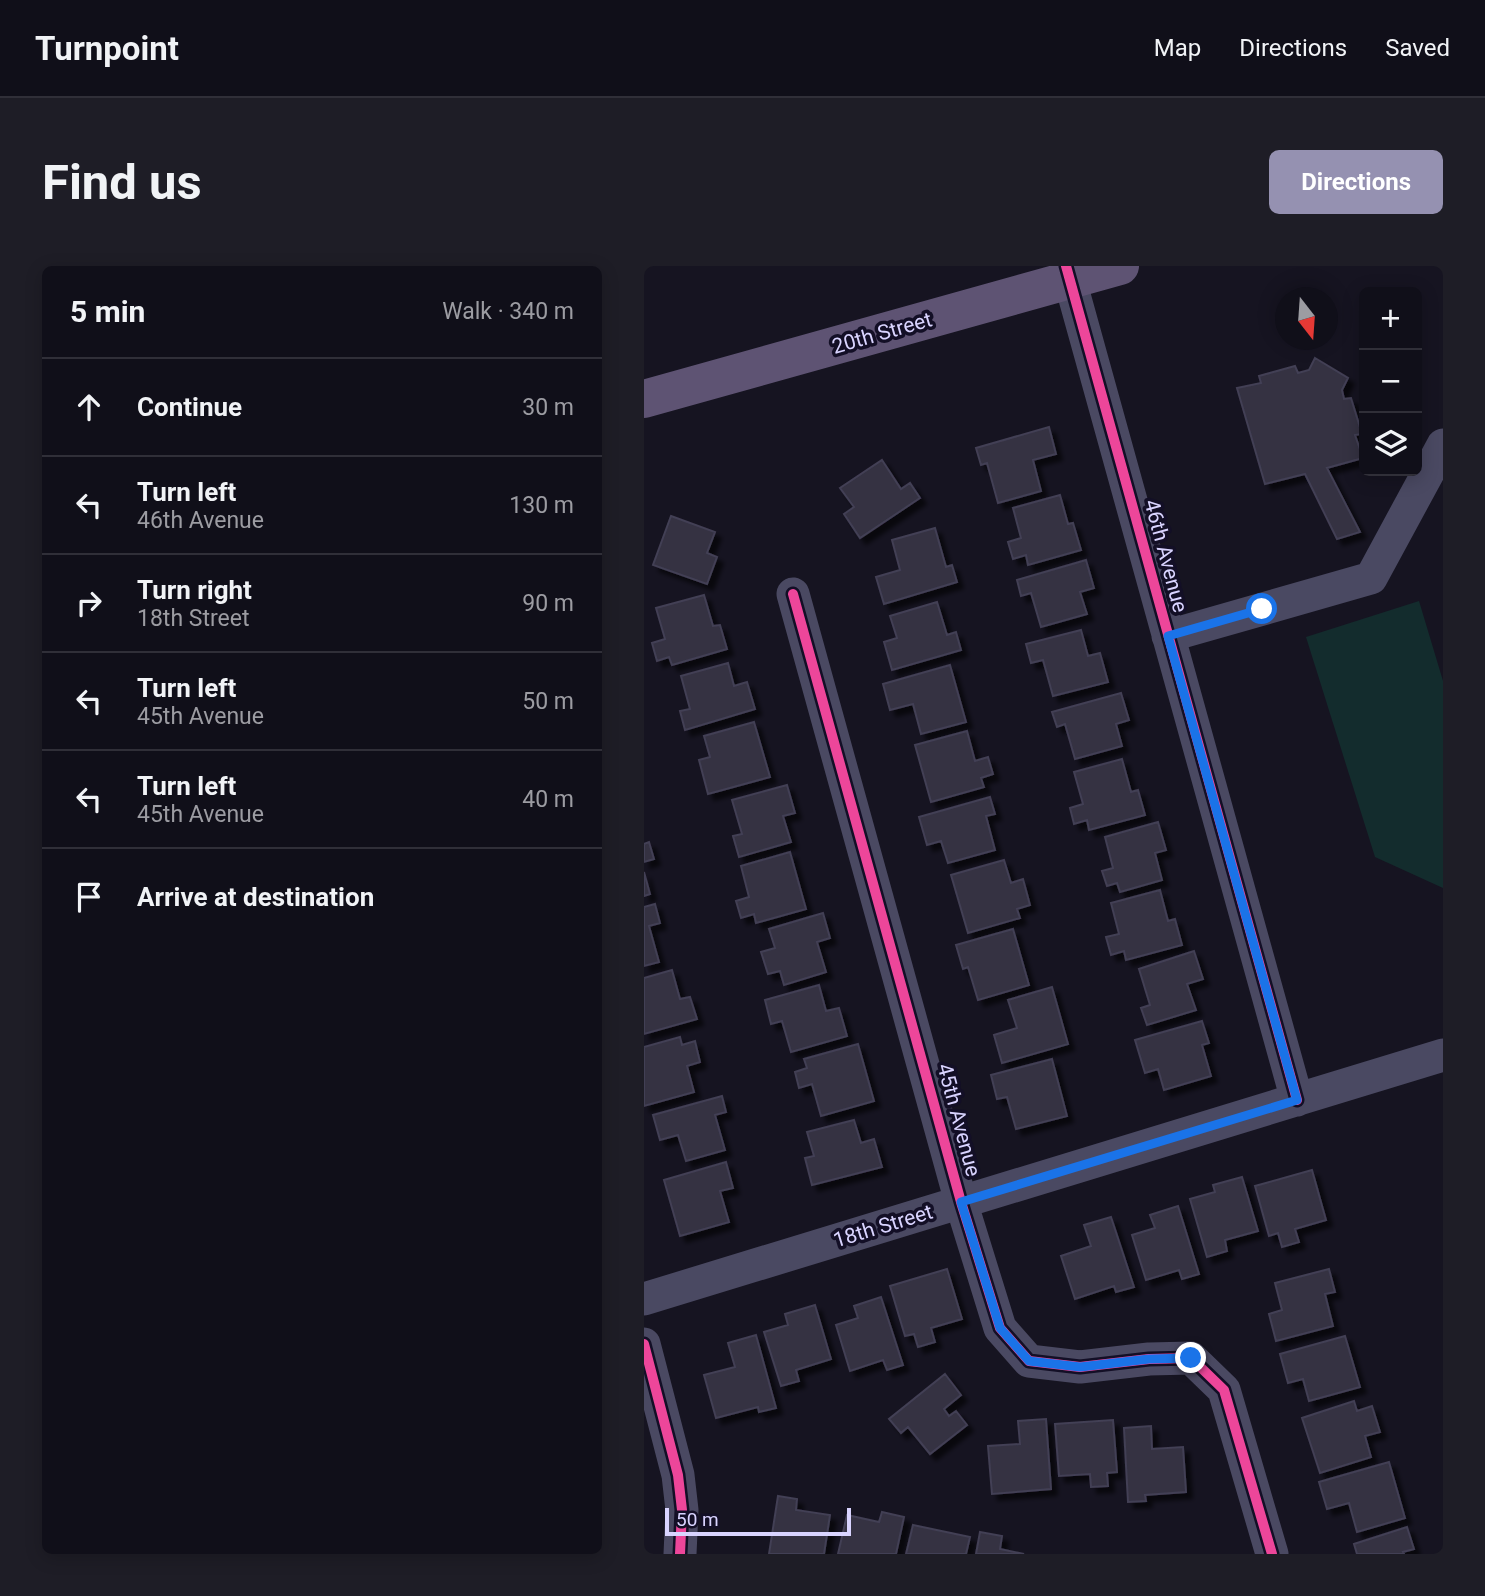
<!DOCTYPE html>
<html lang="en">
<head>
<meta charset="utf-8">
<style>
  body { margin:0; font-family:Roboto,sans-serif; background:#1e1d26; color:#f1f3f6 }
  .controls { position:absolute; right:21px; top:21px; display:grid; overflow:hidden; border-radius:10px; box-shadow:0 4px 18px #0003 }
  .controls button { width:63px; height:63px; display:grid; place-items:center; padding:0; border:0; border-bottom:2px solid #302f38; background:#100f19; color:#f1f3f6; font:35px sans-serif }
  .compass { position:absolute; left:631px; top:21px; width:63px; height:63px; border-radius:50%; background:#100f19; box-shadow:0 4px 18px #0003; rotate:163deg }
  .scale { position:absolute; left:21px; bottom:18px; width:186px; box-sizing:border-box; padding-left:7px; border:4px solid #d9d4ff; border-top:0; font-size:19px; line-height:24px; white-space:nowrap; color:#d9d4ff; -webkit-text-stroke:5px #130f26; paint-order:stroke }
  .stop { position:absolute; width:21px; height:21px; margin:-16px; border:5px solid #1a73e8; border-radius:50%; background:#fff }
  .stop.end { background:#1a73e8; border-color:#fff; box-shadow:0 2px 7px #0008 }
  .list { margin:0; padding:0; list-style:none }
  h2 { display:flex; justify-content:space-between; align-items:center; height:91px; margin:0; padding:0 28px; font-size:30px }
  h2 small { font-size:23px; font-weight:400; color:#9c9ca2 }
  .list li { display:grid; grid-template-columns:46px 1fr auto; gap:21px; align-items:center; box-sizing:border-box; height:98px; padding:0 28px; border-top:2px solid #302f38 }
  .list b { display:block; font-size:26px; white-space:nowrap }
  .list p { margin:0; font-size:23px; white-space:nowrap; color:#9c9ca2 }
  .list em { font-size:23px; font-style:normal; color:#9c9ca2 }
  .icon { flex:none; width:38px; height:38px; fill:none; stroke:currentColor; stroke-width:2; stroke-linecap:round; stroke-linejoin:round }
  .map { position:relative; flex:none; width:799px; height:1288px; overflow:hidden; border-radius:10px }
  header { display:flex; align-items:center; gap:42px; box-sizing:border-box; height:98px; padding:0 35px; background:#100f19; border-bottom:2px solid #302f38 }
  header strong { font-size:33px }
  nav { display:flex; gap:38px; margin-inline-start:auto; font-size:24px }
  .intro { display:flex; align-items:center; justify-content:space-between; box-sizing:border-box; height:168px; padding:0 42px }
  h1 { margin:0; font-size:49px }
  .button { padding:18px 32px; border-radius:10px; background:#9591b1; color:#fff; font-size:24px; font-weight:700 }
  main { display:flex; gap:42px; padding:0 42px }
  aside { flex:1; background:#100f19; border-radius:10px; box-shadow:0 4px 18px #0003 }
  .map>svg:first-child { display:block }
</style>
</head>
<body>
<header>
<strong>Turnpoint</strong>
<nav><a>Map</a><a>Directions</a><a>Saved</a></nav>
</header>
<div class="intro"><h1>Find us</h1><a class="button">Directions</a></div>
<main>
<aside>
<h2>5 min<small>Walk · 340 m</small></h2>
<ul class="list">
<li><svg class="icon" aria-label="ahead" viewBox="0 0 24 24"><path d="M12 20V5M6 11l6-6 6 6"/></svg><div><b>Continue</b></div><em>30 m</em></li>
<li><svg class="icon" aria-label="left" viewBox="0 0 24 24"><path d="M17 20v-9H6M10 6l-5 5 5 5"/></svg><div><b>Turn left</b><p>46th Avenue</p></div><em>130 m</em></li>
<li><svg class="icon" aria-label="right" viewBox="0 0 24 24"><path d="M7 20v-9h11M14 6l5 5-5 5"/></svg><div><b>Turn right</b><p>18th Street</p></div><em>90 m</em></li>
<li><svg class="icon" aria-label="left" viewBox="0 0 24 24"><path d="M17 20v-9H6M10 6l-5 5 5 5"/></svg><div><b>Turn left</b><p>45th Avenue</p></div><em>50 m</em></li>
<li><svg class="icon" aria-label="left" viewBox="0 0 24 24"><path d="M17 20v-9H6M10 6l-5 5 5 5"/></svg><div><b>Turn left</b><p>45th Avenue</p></div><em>40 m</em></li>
<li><svg class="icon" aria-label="arrive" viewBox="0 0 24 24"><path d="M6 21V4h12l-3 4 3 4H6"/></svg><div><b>Arrive at destination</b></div></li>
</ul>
</aside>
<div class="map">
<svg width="799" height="1288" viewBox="0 0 799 1288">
  <defs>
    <filter id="shadow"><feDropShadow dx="6" dy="6" stdDeviation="2" flood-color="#0009"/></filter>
  </defs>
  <rect width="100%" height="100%" fill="#161421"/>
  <path fill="#132c2d" d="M775,335L799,415V622L731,591L662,371Z"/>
  <path fill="#343243" stroke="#433f54" stroke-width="2" filter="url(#shadow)" d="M671,92L704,112L698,124L700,133L707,132L718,168L711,169L719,192L683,202L716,266L693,273L661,208L621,218L593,122L617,117L615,110L651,100L654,107L665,104Z
    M405,161L412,188L389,194L397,225L354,237L343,197L337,199L332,182Z
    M238,194L257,223L266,217L276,232L216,272L200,248L210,241L196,222Z
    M416,229L424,258L429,257L437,284L384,299L382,289L369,293L364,276L377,272L369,242Z
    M27,250L71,266L63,287L73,291L63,318L9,299Z
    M291,262L302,301L308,299L313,316L240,338L232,311L256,304L248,274Z
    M442,294L450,322L436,326L443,348L397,361L387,327L377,330L373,314Z
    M60,329L69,360L76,359L83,383L28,399L25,391L13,395L8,377L21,373L12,342Z
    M293,336L303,369L312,366L317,384L248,404L240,376L253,372L246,350Z
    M437,364L444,390L456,387L464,416L409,430L399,394L387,397L382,378Z
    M84,397L90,420L103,416L111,443L41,464L36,445L46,443L37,410Z
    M306,399L322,456L277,468L269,438L246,444L239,418Z
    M477,427L485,454L472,458L478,480L431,493L421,458L413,461L408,446Z
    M110,456L126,511L64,528L55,494L66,491L60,470Z
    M323,465L331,495L344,491L349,508L337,512L340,521L287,536L271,479Z
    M478,493L487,526L494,524L501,549L445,564L443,554L430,558L426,542L439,538L430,506Z
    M143,519L151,547L139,550L147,576L95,591L89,570L98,568L88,534Z
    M346,531L351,548L342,550L351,584L304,597L297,575L283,579L275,551Z
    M514,556L522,584L511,587L518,614L476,626L473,617L463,620L458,605L469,602L461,571Z
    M5,576L10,593L0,596V578Z
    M146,586L162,643L112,657L110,648L97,652L92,635L105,631L97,600Z
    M360,594L367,617L379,613L386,639L373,643L376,652L324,667L307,609Z
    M0,606L6,628L0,630Z
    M516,624L524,655L531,653L538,679L482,694L480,685L467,689L462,671L475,668L467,637Z
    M11,638L16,657L5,660L15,696L0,700V641Z
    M179,647L186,672L173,676L182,706L140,719L136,705L124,708L117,686L131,682L125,663Z
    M369,663L385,719L334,734L324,701L319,703L312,679Z
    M550,685L559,713L543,718L552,744L503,759L497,742L506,739L495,703Z
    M28,704L36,733L46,731L53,753L0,768V712Z
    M175,719L182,745L195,742L203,770L147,786L138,755L127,758L121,734Z
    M408,721L424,778L358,797L350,769L373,762L364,734Z
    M558,755L565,777L558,779L567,810L520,824L514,803L501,807L491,774Z
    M36,771L38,779L51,775L56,796L43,800L50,826L0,840V781Z
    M214,778L230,835L177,850L168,818L155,822L151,806L163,802L160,793Z
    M408,793L423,850L372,863L363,831L353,833L347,809Z
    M78,830L82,846L71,849L81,884L42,895L34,869L16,874L9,849Z
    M210,854L217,877L230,873L238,901L168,919L161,892L170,890L163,866Z
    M82,896L89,922L76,925L85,956L36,970L20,914Z
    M668,904L682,954L651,963L655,976L638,981L634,967L625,970L611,920Z
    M598,911L614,965L581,974L583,985L563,991L546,933L571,926L569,919Z
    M534,940L555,1008L538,1013L535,1004L502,1014L488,969L511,962L506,949Z
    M467,951L490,1021L472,1026L470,1020L431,1033L417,990L447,980L440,959Z
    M303,1003L318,1053L287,1062L291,1076L274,1081L270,1068L261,1070L246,1020Z
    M685,1003L691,1026L681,1028L689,1060L632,1075L625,1048L638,1044L631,1017Z
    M237,1031L259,1099L243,1104L239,1094L206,1105L192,1059L214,1052L210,1040Z
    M171,1039L187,1093L152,1104L155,1115L137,1120L120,1066L144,1059L141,1048Z
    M112,1069L132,1142L115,1146L114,1141L72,1152L60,1109L91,1101L84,1077Z
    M701,1070L716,1121L665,1135L659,1113L644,1117L636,1088Z
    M301,1108L317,1129L300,1143L305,1150L312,1145L323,1159L286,1188L264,1161L257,1167L245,1153Z
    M710,1135L713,1145L728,1140L736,1166L721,1170L727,1191L676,1207L658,1152Z
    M402,1153L407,1223L348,1228L344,1180L376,1178L374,1155Z
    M469,1154L473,1206L463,1207L464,1220L447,1221L446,1208L415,1210L411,1158Z
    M507,1160L508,1183L539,1181L542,1226L501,1229L502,1235L484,1236L480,1162Z
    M745,1196L761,1252L713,1266L705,1237L683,1243L675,1216Z
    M134,1230L153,1233L152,1244L186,1249L180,1288H125Z
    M238,1246L260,1251L252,1288H194L203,1249L235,1256Z
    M269,1259L326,1271L322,1288H262Z
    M763,1261L770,1283L759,1286L760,1288H713L710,1278Z
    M336,1266L358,1270L356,1283L380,1288H332Z"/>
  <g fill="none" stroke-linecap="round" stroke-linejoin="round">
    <path stroke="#4a4962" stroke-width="33" d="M422,0L653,834
      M149,328L317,936L356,1062L385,1095L436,1101L505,1093L547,1092L580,1124L628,1288
      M524,370L727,312L799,179
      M0,1033L799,789
      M0,1078L34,1209L38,1244L36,1288"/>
    <path stroke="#5e5373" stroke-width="38" d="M0,133L476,0"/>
    <defs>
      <path id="cycleway" d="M422,0L653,834
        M149,328L317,936L356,1062L385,1095L436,1101L505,1093L547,1092L580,1124L628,1288
        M0,1078L34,1209L38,1244L36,1288"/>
    </defs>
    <use href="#cycleway" stroke="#130f26" stroke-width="15"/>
    <use href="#cycleway" stroke="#ed469a" stroke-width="10"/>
  </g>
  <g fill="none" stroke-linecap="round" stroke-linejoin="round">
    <path stroke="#1a73e8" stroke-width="9" d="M547,1092L505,1093L436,1101L385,1095L356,1062L317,936L653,834L524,370L618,343"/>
  </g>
  <g text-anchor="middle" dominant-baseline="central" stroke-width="7" stroke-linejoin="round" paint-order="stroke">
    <g font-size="21" fill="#d9d4ff" stroke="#130f26">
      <text transform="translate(238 67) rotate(-16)">20th Street</text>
      <text transform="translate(522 290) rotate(75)">46th Avenue</text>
      <text transform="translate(315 854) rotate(75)">45th Avenue</text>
      <text transform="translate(239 960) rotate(-17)">18th Street</text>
    </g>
  </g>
</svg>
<div class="controls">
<button>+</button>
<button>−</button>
<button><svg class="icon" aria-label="layers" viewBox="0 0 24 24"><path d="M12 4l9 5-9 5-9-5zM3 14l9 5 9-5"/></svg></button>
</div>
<svg class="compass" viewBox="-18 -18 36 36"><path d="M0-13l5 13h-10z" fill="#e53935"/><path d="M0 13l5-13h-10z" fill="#9c9ca2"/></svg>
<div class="scale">50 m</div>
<div class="stop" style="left:618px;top:343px"></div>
<div class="stop end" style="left:547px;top:1092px"></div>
</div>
</main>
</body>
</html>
